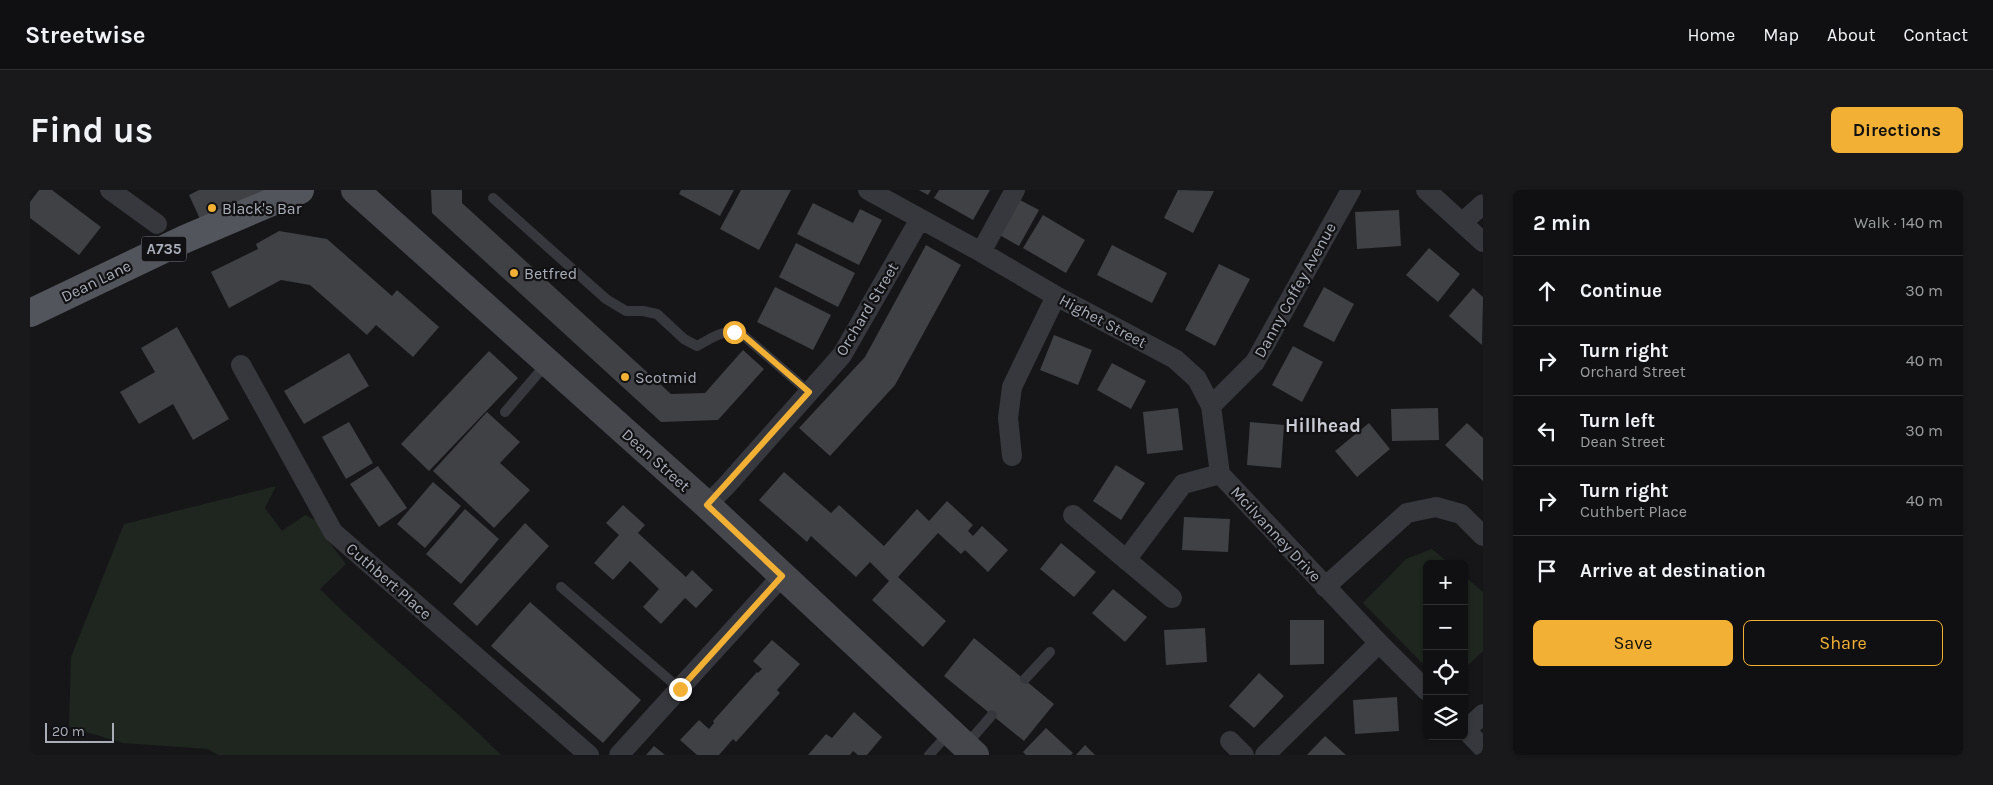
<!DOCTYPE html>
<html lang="en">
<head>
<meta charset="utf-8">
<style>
  body { margin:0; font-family:Karla,sans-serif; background:#19191b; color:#f1f3f6 }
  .controls { position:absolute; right:15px; bottom:15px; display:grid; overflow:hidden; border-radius:8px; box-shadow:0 1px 4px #0004 }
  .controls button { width:45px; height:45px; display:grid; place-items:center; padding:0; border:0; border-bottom:1px solid #303032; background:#101012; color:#f1f3f6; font:25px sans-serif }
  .scale { position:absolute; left:15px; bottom:12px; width:69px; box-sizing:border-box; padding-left:5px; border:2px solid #a8adb8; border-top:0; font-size:14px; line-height:18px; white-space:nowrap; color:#a8adb8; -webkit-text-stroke:4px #111113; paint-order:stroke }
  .stop { position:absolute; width:15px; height:15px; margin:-11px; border:4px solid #f2b134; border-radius:50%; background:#fff }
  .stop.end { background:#f2b134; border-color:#fff; box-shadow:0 1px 5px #0008 }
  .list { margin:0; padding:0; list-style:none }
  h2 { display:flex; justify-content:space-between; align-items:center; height:65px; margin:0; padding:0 20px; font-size:21px }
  h2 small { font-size:16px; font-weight:400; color:#9c9d9f }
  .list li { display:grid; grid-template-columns:32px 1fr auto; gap:15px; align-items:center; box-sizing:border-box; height:70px; padding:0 20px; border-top:1px solid #303032 }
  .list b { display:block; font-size:19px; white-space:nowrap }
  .list p { margin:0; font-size:16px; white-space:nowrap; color:#9c9d9f }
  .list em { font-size:16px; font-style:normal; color:#9c9d9f }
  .actions { display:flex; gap:10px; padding:15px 20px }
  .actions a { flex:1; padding:11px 0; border:1px solid #f2b134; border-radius:8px; text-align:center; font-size:18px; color:#f2b134 }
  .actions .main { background:#f2b134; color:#111 }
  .icon { flex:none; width:28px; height:28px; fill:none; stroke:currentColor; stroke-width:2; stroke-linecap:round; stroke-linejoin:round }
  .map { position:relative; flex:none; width:1453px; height:565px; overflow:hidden; border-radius:8px }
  header { display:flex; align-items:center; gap:30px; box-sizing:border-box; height:70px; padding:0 25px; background:#101012; border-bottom:1px solid #303032 }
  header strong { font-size:24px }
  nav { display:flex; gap:28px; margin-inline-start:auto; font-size:18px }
  .intro { display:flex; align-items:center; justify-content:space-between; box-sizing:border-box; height:120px; padding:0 30px }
  h1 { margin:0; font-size:35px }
  .button { padding:12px 22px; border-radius:8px; background:#f2b134; color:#111; font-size:18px; font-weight:700 }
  main { display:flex; gap:30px; padding:0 30px }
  aside { flex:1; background:#101012; border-radius:8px; box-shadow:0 1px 4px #0004 }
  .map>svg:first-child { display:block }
</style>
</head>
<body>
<header>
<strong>Streetwise</strong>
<nav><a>Home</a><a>Map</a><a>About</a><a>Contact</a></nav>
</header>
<div class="intro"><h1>Find us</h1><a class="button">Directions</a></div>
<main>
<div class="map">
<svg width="1453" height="565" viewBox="0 0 1453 565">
  <rect width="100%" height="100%" fill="#161618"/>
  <path fill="#1e261f" d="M246,296L235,318L252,341L275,325L287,331L299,352L316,374L290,399C348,457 413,507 471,565H188L178,559L93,553L39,537L41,467L94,334Z
    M1402,359L1420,374H1397V478L1333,413L1376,369Z
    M1434,386L1453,402V461L1434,479Z"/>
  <path fill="#404145" d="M9,0H22L71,37L49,65L0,28V12Z
    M169,0H239L171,31L159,5Z
    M401,0H432V13L641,204L675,203L713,160L734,179L688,230L631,232L402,23Z
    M651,0H704L690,26L649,4Z
    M711,0H761L729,60L690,39Z
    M889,0H901L898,5Z
    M909,0H960L943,30L904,8Z
    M1148,0L1184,1L1163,43L1134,28Z
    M986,8L1009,20L989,56L966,43Z
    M783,13L823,33L830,19L852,30L829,75L767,44Z
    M1369,20L1371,56L1327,59L1325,22Z
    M1013,25L1055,50L1036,83L993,58Z
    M249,41L297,49L362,106L367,100L409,137L383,167L346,135L337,145L280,95L251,90L199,118L181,82L228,59L226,54Z
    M766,53L825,83L808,117L749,87Z
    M896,55L931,75L865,195L800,266L769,238L835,167Z
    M1082,55L1137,83L1122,113L1067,85Z
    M1399,58L1430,84L1408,112L1376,85Z
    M1189,74L1220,89L1185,156L1155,140Z
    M745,97L801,125L783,160L727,132Z
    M1294,97L1324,114L1304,152L1273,136Z
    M1443,98L1453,107L1452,155L1419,126Z
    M147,137L199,229L163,250L143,214L109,234L90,202L125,182L111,158Z
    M1024,145L1062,160L1048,195L1010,180Z
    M1263,156L1293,172L1272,212L1242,195Z
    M459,161L488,188L399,281L371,254Z
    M319,163L339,196L274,234L254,201Z
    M1082,173L1116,191L1101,219L1067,200Z
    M1148,218L1153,260L1117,264L1113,222Z
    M1408,218L1409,250L1362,251L1361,219Z
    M457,222L490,252L470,273L500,300L464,338L403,281Z
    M319,232L343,273L316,289L292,247Z
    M1220,232L1254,235L1251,278L1217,275Z
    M1339,233L1360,259L1327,287L1305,261Z
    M1437,233L1453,248V291L1415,255Z
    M1086,275L1115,293L1091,330L1063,311Z
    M348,276L377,318L349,337L320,294Z
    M754,282L801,323L809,315L854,356L887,319L899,331L917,311L943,335L938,341L943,346L952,336L978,360L958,382L935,360L931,364L908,343L868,387L916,431L893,457L842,410L859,391L840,372L826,387L781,346L777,352L729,310Z
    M403,292L431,316L395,358L367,334Z
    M593,315L615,335L608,343L656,387L662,380L683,400L666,418L655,408L631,434L613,417L629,399L600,371L583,390L564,373L589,345L576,333Z
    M435,319L469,349L431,394L396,364Z
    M1154,327L1200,329L1198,362L1152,360Z
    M495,333L519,356L447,436L423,414Z
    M1031,353L1066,382L1044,407L1010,379Z
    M1083,399L1117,427L1095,452L1062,423Z
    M500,412L611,510L573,553L461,456Z
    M1260,430H1294V474L1260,475Z
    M1175,438L1177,472L1136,475L1134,440Z
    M944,448L1024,514L994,551L914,486Z
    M742,450L770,474L747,500L750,503L706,552L703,549L689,565H667L650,550L669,530L679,539L684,533L683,531L727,482L728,483L732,479L723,471Z
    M1229,483L1254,506L1224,538L1199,516Z
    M1367,507L1369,541L1325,544L1323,510Z
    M824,522L852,547L837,565H828L823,561L820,565H778L796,544L802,548Z
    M1016,538L1043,563L1041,565H996L993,562Z
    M1295,546L1316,565H1277Z
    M1055,555L1065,565H1046Z
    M624,556L635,565H616Z"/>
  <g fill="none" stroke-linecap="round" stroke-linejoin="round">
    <path stroke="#37383d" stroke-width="10" d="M463,8L576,109L596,121H613L627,124L654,149L667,156C684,147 693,138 713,145L779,202
      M475,222L517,173
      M531,397L650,499
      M995,489L1020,462
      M936,555L962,525
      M899,565L919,543"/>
    <path stroke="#37383d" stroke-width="20" d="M80,0L127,34
      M838,0L951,62L1026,106L1145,169L1167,189L1181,216L1190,284L1349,453L1397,501
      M1396,0L1453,52
      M1433,32L1453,14
      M951,62L985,0
      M211,175L303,342L559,565
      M1181,216L1225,172L1321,0
      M982,266L978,228L982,197L1026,106
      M677,315L696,296L812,165L890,29
      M1043,325L1142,408
      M1096,370L1153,294L1190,284
      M1295,397L1377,323L1406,317L1431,324L1453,346
      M1434,538L1453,558
      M1436,540L1453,524
      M1200,551L1214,565
      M589,565L752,386
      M1235,565L1349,453"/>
    <path stroke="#45474d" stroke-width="28" d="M325,0L677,315L945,565"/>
    <path stroke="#53555c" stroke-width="28" d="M0,123L155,49L270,0"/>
  </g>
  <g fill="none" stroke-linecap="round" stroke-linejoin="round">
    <path stroke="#f2b134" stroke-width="6" d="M650,499L752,386L677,315L779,202L713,145L704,142"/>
  </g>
  <g fill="#f2b134" stroke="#111113" stroke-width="2">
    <circle cx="182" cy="18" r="5"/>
    <circle cx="484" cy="83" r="5"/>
    <circle cx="595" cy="187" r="5"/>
  </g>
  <g text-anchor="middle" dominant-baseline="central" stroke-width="4.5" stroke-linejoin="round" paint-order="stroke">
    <rect fill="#111113" stroke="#7b7e86" stroke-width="1" x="111.5" y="46.5" width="45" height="25" rx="4"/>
    <g font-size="15" font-weight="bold" fill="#a8adb8">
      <text x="134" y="59">A735</text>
    </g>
    <g font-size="16" fill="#a8adb8" stroke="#111113" text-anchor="start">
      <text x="192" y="18">Black's Bar</text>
      <text x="494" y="83">Betfred</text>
      <text x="605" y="187">Scotmid</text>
    </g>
    <g font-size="16" fill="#a8adb8" stroke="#111113">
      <text transform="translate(66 91) rotate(-26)">Dean Lane</text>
      <text transform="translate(1265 100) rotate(-61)">Danny Coffey Avenue</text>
      <text transform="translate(837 119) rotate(-59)">Orchard Street</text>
      <text transform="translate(1073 131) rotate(28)">Highet Street</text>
      <text transform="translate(626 270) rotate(42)">Dean Street</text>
      <text transform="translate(1246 344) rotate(47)">Mcilvanney Drive</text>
      <text transform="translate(359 391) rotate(41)">Cuthbert Place</text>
    </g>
    <g font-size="19" font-weight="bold" fill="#c9ccd4" stroke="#111113">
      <text x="1293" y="236">Hillhead</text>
    </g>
  </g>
</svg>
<div class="controls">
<button>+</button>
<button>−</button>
<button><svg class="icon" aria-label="locate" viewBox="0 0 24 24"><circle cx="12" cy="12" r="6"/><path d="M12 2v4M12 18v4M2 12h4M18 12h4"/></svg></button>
<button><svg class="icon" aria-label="layers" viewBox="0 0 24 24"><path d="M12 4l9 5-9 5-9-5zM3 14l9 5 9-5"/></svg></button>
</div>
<div class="scale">20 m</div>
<div class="stop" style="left:704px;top:142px"></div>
<div class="stop end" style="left:650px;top:499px"></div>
</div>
<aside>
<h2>2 min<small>Walk · 140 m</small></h2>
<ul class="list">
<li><svg class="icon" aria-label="ahead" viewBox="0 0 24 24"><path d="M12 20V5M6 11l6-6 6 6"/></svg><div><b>Continue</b></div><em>30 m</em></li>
<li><svg class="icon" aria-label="right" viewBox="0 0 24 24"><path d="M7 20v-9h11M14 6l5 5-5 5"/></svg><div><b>Turn right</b><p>Orchard Street</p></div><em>40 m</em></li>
<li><svg class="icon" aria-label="left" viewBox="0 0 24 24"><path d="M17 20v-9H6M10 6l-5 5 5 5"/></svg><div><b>Turn left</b><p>Dean Street</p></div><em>30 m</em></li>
<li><svg class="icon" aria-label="right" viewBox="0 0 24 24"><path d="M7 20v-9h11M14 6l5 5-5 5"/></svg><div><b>Turn right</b><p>Cuthbert Place</p></div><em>40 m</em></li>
<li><svg class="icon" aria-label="arrive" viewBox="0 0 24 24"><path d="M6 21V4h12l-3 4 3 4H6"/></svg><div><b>Arrive at destination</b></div></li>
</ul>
<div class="actions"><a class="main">Save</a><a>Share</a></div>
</aside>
</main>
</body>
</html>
